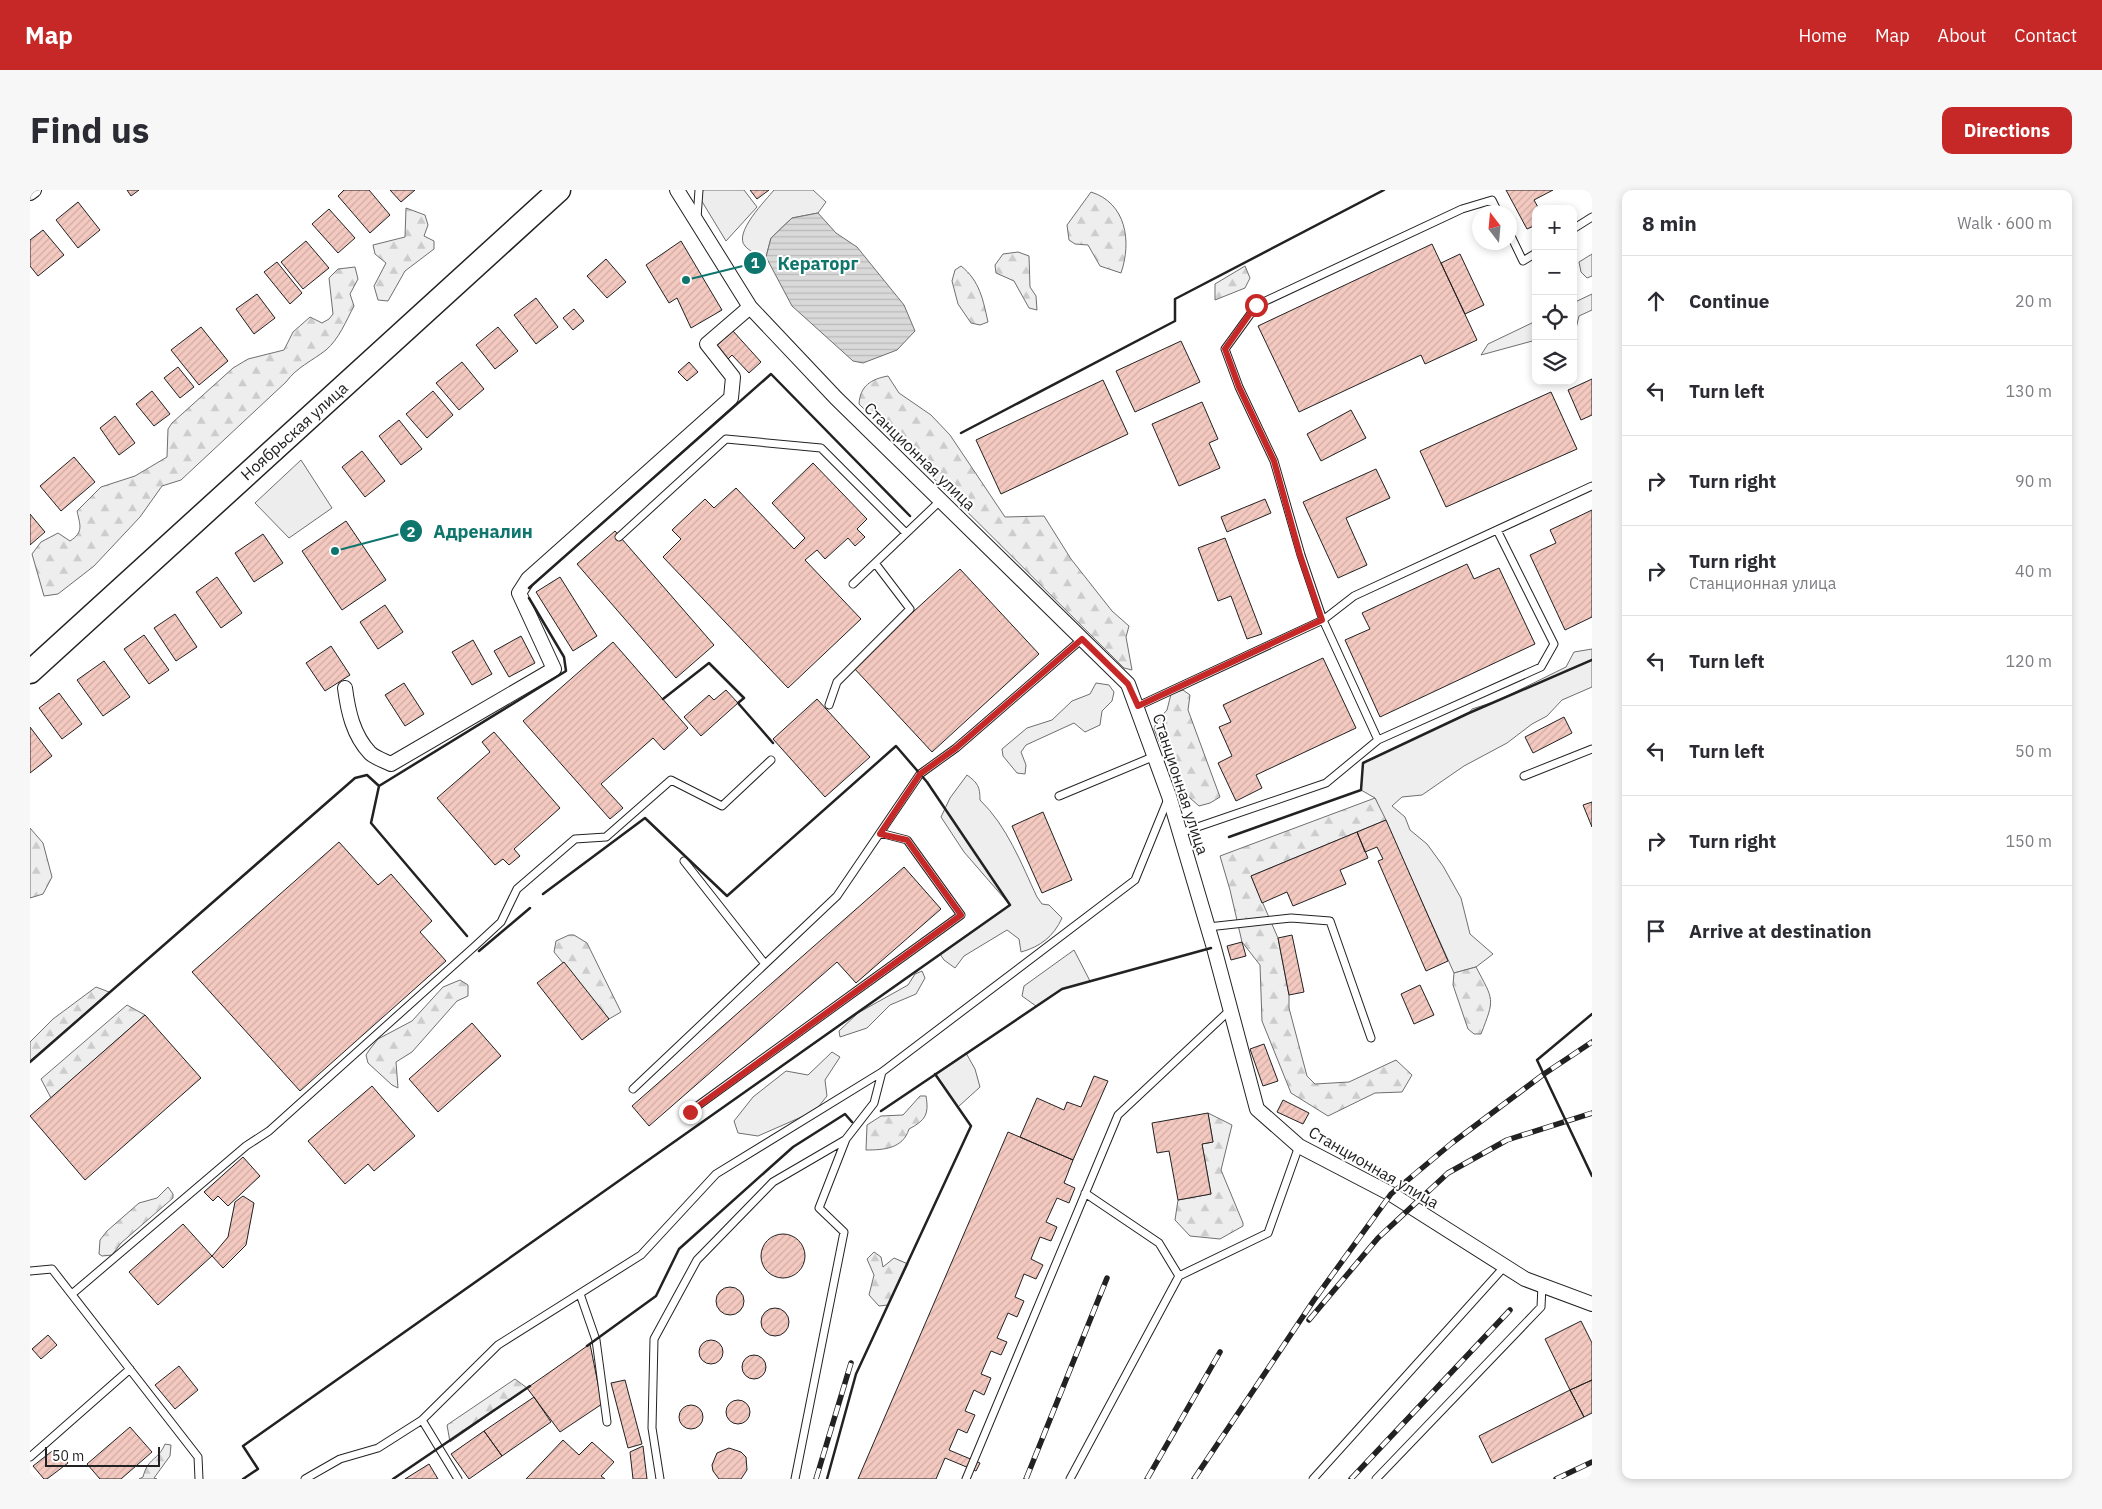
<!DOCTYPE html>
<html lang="en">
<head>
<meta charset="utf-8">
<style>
  body { margin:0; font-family:"IBM Plex Sans",sans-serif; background:#f7f7f7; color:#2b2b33 }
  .controls { position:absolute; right:15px; top:15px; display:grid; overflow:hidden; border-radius:10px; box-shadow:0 2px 8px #0003 }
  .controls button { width:45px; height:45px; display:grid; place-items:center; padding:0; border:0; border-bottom:1px solid #e1e1e2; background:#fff; color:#2b2b33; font:25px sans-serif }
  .compass { position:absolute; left:1442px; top:15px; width:45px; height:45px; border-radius:50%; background:#fff; box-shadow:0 2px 8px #0003; rotate:344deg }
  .scale { position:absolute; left:15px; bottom:12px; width:115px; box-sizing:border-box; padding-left:5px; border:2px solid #222; border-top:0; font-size:14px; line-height:18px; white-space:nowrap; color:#222; -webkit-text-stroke:4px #fff; paint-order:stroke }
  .stop { position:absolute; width:15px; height:15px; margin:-11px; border:4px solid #c62828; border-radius:50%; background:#fff }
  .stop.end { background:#c62828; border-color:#fff; box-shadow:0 1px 5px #0008 }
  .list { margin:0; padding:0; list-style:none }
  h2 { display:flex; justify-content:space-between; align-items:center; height:65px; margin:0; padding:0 20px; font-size:21px }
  h2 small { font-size:16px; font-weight:400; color:#7c7c81 }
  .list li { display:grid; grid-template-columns:32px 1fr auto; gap:15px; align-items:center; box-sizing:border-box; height:90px; padding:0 20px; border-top:1px solid #e1e1e2 }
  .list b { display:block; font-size:19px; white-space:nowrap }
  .list p { margin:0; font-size:16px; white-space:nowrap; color:#7c7c81 }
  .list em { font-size:16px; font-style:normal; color:#7c7c81 }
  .icon { flex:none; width:28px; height:28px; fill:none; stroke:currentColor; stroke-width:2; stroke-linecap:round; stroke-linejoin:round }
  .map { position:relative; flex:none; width:1562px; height:1289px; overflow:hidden; border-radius:10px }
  header { display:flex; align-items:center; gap:30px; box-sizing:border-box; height:70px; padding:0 25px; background:#c62828; color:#fff }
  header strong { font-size:24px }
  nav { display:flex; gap:28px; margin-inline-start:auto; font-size:18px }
  .intro { display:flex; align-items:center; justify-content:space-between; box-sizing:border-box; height:120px; padding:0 30px }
  h1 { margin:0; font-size:35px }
  .button { padding:12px 22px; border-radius:10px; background:#c62828; color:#fff; font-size:18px; font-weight:700 }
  main { display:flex; gap:30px; padding:0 30px }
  aside { flex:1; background:#fff; border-radius:10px; box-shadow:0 2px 8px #0003 }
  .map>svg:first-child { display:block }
</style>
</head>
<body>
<header>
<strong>Map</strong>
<nav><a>Home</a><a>Map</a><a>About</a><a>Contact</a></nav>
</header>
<div class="intro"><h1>Find us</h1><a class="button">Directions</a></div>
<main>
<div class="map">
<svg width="1562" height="1289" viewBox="0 0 1562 1289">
  <defs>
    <pattern id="forest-firs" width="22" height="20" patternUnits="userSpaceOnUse" patternTransform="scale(1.25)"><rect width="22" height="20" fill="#eee"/><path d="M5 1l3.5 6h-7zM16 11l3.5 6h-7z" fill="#ccc"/></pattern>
    <pattern id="water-rules" width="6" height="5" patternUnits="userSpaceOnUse" patternTransform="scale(1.25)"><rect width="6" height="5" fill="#d9d9d9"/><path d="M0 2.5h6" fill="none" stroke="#bababa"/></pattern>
    <pattern id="building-hatch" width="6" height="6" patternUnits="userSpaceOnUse" patternTransform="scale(1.25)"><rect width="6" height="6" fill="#f3c9c0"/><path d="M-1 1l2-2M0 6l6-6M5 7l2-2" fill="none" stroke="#d0aca5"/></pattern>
  </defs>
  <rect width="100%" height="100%" fill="#fff"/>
  <path fill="#eee" stroke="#6f6f6f" d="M744,0H783L796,12L788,23L762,28L741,48L736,67C729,65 720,62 715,56C703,43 736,10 744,0Z
    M1562,64V86L1557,88L1551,82L1549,72Z
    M1562,104V120L1549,126L1545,143H1543V113Z
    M1506,131V150L1451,165L1458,154Z
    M1562,459V497L1532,510L1517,526L1502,534L1477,553L1434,576L1392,605L1372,607L1362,616L1375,627L1380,640L1397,654L1413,676L1431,708L1440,744L1463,764L1446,777L1424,783L1345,608L1331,600L1333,573L1439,523L1442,519L1467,511L1536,477L1544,462Z
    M1066,493L1079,495L1084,502L1082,511L1072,521L1070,535L1055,542L1044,533L996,555L991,562L996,575L995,584L987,583L973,566L972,559L997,538L1022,530L1042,511L1060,504Z
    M937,585C948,593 950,597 950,610C977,636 991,673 1007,707L1012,714L1019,715L1032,728C1024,746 1010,757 991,762L989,749L977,740L934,766L925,778L914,770L910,764L980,715L934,662L911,627L920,608Z
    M1044,760L1060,791L1032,799L1006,816L992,806L994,796Z
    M892,781L895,788L886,804L860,815L837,838L810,847L809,841L828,823L878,795L885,784Z
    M802,862L810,867L795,890L797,906L785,921L728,946L708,943L704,931L723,907L756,881L778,885Z
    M936,863L945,879L950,897L928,917L905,884Z"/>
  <path fill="url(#forest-firs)" stroke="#6f6f6f" d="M1061,2C1096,13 1102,51 1091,83L1070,76L1058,55L1045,54L1039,50L1037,35Z
    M376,18L395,25L398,35L394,46L404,51V59L375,81L358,111L348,110L344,96L356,73L345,64L343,55L375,47Z
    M988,62L999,66L1000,97L1006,106L1007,120L999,118L984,91L966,83L965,75L973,64Z
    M931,76C950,91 953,110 958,132L950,135L941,133L928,114L922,91L925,80Z
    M1215,76L1220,88L1215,98L1185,110V94Z
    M325,77L328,89L320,104L324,116C316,131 309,149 296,160C282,171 267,177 256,192L151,290L132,296L110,327L64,376L28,404L14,406L2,364L11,352L28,343L40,351C54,342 50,335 47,321L71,297L105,286L137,267L138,239L142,233L203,178L218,169L254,160L263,142L280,127L292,133L299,129L303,124L299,88L308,79Z
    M858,186L869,203L901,225L920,245L975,327L1014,326L1041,369L1082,421L1099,436L1096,447L1102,480L1094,478L829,214C830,196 841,189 858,186Z
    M1153,500L1160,505L1158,520L1190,607L1180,613L1169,616L1160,608L1142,583L1124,539L1127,531L1137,520L1141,504Z
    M1345,608L1356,630L1221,686L1248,748L1259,805V818L1277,886L1285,894L1319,892L1366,870L1382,885L1372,902L1345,903L1298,926L1261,903L1232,831L1230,775L1212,752L1200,700L1190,666Z
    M0,638L13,653L22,687L13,704L0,708Z
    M539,745H544L557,753L591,822L579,829L524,762L526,751Z
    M1446,777C1464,811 1465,808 1451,844H1444L1438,839L1423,795L1424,783Z
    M430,790L438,795V806L427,811L382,862L366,872L368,898L362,895L338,873L336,865L340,859L348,849L382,831L413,797Z
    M66,797L79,802L0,871V852L23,829Z
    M97,815L115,825L21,908L11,889Z
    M890,906H896C899,924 896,930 879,939C873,959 853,960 836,960L837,935L851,926L873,925Z
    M1178,923L1202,935L1191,980L1213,1033V1036L1190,1049L1160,1046L1145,1030L1148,1010L1181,1004L1172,954L1183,952Z
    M138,997L143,1004V1008L91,1053L82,1065L72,1066L69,1064L70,1050L77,1041L109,1013L127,1008Z
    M844,1062L851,1067L853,1077L864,1068L878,1074L858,1115L849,1116L839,1105L844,1085L837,1069Z
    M485,1189L497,1198L420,1252L417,1235Z
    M135,1254L141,1255L140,1266L124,1288L127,1289H109L113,1287C118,1267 128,1271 135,1254Z"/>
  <path fill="#ededed" stroke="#6f6f6f" d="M665,0H714L727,17L696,51Z
    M271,270L302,318L259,348L225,313Z"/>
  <path fill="url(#water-rules)" stroke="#6f6f6f" d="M788,23L806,43L827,57L874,115L885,141L867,160L833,173L823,171L762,116L736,67L741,48L762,28Z"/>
  <path fill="url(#building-hatch)" stroke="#222" d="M97,0H109L101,6Z
    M314,0H339L360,25L340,43L308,6Z
    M360,0H385L371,12Z
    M720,0H739L727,9Z
    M1476,0H1523L1504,10L1509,19H1506V35L1497,39Z
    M48,12L70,40L48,58L26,30Z
    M299,19L325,48L308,63L282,34Z
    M13,40L34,65L8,86L0,76V50Z
    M276,51L299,78L273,99L251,72Z
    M651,51L692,120L661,138L647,108L639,113L616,75Z
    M1402,54L1447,150L1395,174L1391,165L1269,222L1228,136Z
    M1430,64L1454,115L1435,124L1411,73Z
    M576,69L596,92L577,108L557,86Z
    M247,72L272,103L260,114L234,82Z
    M227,104L245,128L224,144L206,119Z
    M506,108L528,137L506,154L484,125Z
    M544,119L554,131L543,140L533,128Z
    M171,137L198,171L169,195L141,160Z
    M468,137L488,161L465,179L446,155Z
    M703,141L731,172L719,183L702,165L697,170L685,157Z
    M1151,151L1170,192L1105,222L1086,181Z
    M432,172L454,199L429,220L406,193Z
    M659,172L668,182L657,191L648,182Z
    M148,177L164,197L150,208L134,188Z
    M1562,189V225L1551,230L1538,200Z
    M1073,190L1098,244L971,304L946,250Z
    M122,201L140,224L124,236L106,214Z
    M403,201L423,225L397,248L376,224Z
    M1521,202L1547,259L1416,317L1390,261Z
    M1172,212L1188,249L1179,253L1190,278L1149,296L1122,234Z
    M1321,220L1336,248L1291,271L1277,244Z
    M85,226L105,253L89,265L70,238Z
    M369,230L392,259L371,275L349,246Z
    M332,261L355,291L335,307L312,277Z
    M44,267L65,292L31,321L10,296Z
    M783,273L837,329L827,339L835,347L825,356L818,348L795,369L787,360L775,370L831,429L758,498L633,367L651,349L642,340L675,309L684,318L706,298L764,359L775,348L742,313Z
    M1346,279L1360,308L1316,328L1337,375L1308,388L1273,312Z
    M1235,309L1241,323L1197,342L1191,327Z
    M1562,320V427L1535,440L1500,365L1526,353L1520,340Z
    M0,324L15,342L0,355Z
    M316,331L356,390L312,420L272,361Z
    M585,341L684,455L646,488L547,374Z
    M233,344L253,373L224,392L205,363Z
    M1195,348L1232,444L1217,449L1201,406L1188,411L1168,358Z
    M1437,374L1444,389L1469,378L1505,454L1350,527L1315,450L1340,439L1332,423Z
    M930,379L1009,464L902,562L823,477Z
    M187,387L212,423L191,438L166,402Z
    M530,387L567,446L543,461L506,402Z
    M355,415L373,442L348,459L330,432Z
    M145,424L167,457L146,471L124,438Z
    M114,445L139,480L119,494L94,459Z
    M491,446L505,473L479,487L464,461Z
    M443,450L462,484L442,495L422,462Z
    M583,452L658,538L634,560L623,548L571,594L593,618L580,629L493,531Z
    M301,456L320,485L295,501L276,473Z
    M1293,468L1326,538L1226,585L1232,598L1206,611L1188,573L1202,566L1189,537L1201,532L1193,515Z
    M74,471L100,507L73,526L47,490Z
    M374,493L394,524L375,536L355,505Z
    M696,500L708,513L671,546L654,527L679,505L684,510Z
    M29,503L52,534L32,549L9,518Z
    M787,509L840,567L795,607L743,549Z
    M1534,527L1542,543L1503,563L1495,547Z
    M0,537L22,566L0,583Z
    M464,542L530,618L484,659L490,666L479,675L473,669L465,675L407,608L460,562L452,552Z
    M1562,612V637L1553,615Z
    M1013,622L1042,690L1012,703L982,636Z
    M1356,630L1418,771L1396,781L1348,671L1353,669L1347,657L1335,662L1327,642Z
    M1327,642L1338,668L1310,680L1316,694L1263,716L1257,702L1232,713L1221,686Z
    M309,652L348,695L361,684L402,731L390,742L416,771L270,901L162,782Z
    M874,677L911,719L826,793L807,772L619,936L602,916Z
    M1262,745L1274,802L1259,805L1248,748Z
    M1212,752L1216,766L1201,770L1197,756Z
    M534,772L579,829L552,850L507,793Z
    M1390,795L1404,825L1384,834L1371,804Z
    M115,825L171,888L55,990L0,926Z
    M442,833L471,866L408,922L379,889Z
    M1234,854L1248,891L1233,896L1220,859Z
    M1064,886L1078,891L1043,970L990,947L1007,908L1034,920L1037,912L1051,917Z
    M342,896L385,946L344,981L338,974L315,994L278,951Z
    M1253,910L1279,923L1273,934L1247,922Z
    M1178,923L1183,952L1172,954L1181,1004L1148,1010L1139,961L1127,963L1122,933Z
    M978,942L1043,970L1034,993L1045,998L1039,1013L1027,1008L1016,1032L1027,1037L1021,1051L1010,1047L1001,1069L1013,1075L1006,1089L994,1084L985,1107L994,1111L987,1127L978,1123L967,1148L977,1152L971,1165L961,1161L951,1184L961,1188L954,1205L944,1200L935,1221L945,1225L937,1243L928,1239L919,1260L950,1273L946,1281L915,1268L906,1289H828Z
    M213,967L230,986L198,1016L188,1006L183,1011L174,1002Z
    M213,1006L224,1013L216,1055L193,1078L182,1066L198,1047L205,1012Z
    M153,1034L182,1066L128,1115L99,1082Z
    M731 1066a22 22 0 1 1 44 0a22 22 0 1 1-44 0Z
    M686 1111a14 14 0 1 1 28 0a14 14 0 1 1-28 0Z
    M731 1132a14 14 0 1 1 28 0a14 14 0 1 1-28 0Z
    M1551,1131L1562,1153V1190L1540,1200L1515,1149Z
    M18,1145L27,1155L11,1169L2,1159Z
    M669 1162a12 12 0 1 1 24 0a12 12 0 1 1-24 0Z
    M560,1154L572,1214L530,1242L497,1198Z
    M712 1177a12 12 0 1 1 24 0a12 12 0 1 1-24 0Z
    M149,1176L168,1200L145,1219L125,1195Z
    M595,1190L612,1254L598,1258L581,1193Z
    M1562,1190V1223L1554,1227L1540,1200Z
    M1540,1200L1554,1227L1462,1273L1449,1246Z
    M504,1207L521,1232L472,1266L454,1241Z
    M696 1222a12 12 0 1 1 24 0a12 12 0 1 1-24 0Z
    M649 1227a12 12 0 1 1 24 0a12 12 0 1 1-24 0Z
    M100,1237L122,1262L91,1289H70L57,1274Z
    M454,1241L472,1266L439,1289L421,1264Z
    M533,1250L549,1265L562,1252L584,1272L571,1286L575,1289H496Z
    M613,1256L617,1289H603L600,1262Z
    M26,1258L38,1273L17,1289H14L3,1276Z
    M699,1258L711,1262L716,1267L717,1280L711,1289H689L683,1281L682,1275L687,1263Z
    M399,1274L408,1289H375Z"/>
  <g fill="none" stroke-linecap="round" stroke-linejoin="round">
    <defs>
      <path id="service" d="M667,28L669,0
        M1543,39L1562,27
        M1480,44L1493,71L1506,63
        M589,347L696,249L791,258L876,343
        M823,394L911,310
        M799,515L807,492L880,419L845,373
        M1108,516L1293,430L1324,406L1562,296
        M1348,550L1293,430L1271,365L1244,271L1209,197L1195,159L1227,115L1432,19L1462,10L1468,22
        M1494,586L1562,559
        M1029,606L1125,566
        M1150,643L1296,593L1348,550L1511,477L1524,454L1467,340
        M654,671L735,774
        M1178,737L1261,728L1300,731L1341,848
        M603,899L807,706L890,584L926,558L1052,449
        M659,922L931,725L877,650L850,643
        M1055,1003L1129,1053L1149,1086
        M0,1081L22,1079L168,1267L169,1289
        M42,1104L216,956L239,941L445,756L471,732L487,699L545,649L576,647L641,590L692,616L741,570
        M550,1104L566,1150L577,1232
        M392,1230L428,1289
        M0,1267L100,1179
        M275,1289L310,1269L348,1258L392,1230L468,1155L611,1065L686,984L852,882L1105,690L1138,609
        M630,1289L622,1238L624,1149L667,1070L743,992L815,950
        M765,1289L814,1042L789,1018L816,949L844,913L852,882
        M936,1289L1088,925L1200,820
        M1040,1289L1149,1086L1238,1043L1269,956
        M1283,1289L1475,1076
        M1346,1289L1511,1117L1512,1095"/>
      <path id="minor" d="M647,0L720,117L806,208L1098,494L1139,606L1184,758L1227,919L1269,956L1361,1004L1495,1089L1562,1114
        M0,3L4,0
        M315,498C318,521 323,545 340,563C345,568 355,571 361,574L524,479L489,403L498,389L701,208L703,187L677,154L720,117"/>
      <path id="trunk" d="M0,482L529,0"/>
    </defs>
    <use href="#service" stroke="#222" stroke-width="9"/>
    <use href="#minor" stroke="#222" stroke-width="16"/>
    <use href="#trunk" stroke="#222" stroke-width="25"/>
    <use href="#service" stroke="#fff" stroke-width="7"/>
    <use href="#minor" stroke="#fff" stroke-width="14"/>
    <use href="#trunk" stroke="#fff" stroke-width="22"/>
    <defs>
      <path id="rail" d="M1279,1130L1348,1048L1418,983L1477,950L1562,923
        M786,1289L821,1173
        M996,1289L1077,1088
        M1117,1289L1190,1162
        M1164,1289L1284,1110L1361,1004L1422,953L1514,884L1562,852
        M1321,1289L1480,1120
        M1526,1289L1562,1272"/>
    </defs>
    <use href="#rail" stroke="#222" stroke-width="5.5"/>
    <use href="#rail" stroke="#fff" stroke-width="4" stroke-dasharray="11" stroke-linecap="butt"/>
    <path stroke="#222" stroke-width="2.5" d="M931,243L1145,131V109L1354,0
      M499,398L741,184L880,326
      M633,509L679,473L714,508L708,513L743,553
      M1199,647L1331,600L1333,573L1439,523L1562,470
      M437,746L341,633L349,596L536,481L534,467L499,408
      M449,761L500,718
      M1562,824L1507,870L1562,986
      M0,872L325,588L337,585L349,596
      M851,921L1032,799L1181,758
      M557,1156L626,1106L649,1059L763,957L815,924L822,932
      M213,1289L228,1279L213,1256L980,715L897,592L866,556L697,706L615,628L513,704
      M363,1289L500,1196
      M797,1289L826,1184L941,936L905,884"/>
  </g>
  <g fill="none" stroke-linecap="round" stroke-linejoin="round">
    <path stroke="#c62828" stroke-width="6" d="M660,922L931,725L877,650L850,644L890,584L926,558L1052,449L1098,494L1108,516L1292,430L1270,365L1244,271L1209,197L1195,159L1226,115"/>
  </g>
  <g text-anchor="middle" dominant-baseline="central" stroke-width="4" stroke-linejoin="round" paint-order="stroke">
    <g font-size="16" fill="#222" stroke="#fff">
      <text transform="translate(264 241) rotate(-42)">Ноябрьская улица</text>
      <text transform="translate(890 266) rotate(44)">Станционная улица</text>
      <text transform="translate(1151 594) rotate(72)">Станционная улица</text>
      <text transform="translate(1344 977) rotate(30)">Станционная улица</text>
    </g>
  </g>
  <path fill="none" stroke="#0f766e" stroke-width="2" d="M656 90L725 73M305 361L381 341"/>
  <g fill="#0f766e" stroke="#fff" stroke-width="2">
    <circle cx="656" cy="90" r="5"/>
    <circle cx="305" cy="361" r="5"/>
    <circle cx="725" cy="73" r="12"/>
    <circle cx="381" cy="341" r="12"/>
  </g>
  <g font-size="15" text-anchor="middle" font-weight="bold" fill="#fff">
    <text x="725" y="78">1</text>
    <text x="381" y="347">2</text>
  </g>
  <g font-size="18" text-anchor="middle" font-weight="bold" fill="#0f766e" stroke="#fff" stroke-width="4" stroke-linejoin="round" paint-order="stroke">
    <text x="788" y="80">Кераторг</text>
    <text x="453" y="348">Адреналин</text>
  </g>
</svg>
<div class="controls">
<button>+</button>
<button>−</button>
<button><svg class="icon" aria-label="locate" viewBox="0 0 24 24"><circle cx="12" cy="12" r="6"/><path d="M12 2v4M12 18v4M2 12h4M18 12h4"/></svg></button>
<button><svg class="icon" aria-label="layers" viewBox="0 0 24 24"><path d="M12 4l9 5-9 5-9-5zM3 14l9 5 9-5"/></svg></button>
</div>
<svg class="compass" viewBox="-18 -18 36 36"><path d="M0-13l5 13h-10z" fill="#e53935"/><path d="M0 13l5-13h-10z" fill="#7c7c81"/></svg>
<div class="scale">50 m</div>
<div class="stop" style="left:1226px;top:115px"></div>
<div class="stop end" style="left:660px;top:922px"></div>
</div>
<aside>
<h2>8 min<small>Walk · 600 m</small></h2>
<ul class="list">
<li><svg class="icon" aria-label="ahead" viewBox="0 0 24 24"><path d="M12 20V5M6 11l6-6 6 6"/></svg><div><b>Continue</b></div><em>20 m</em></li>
<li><svg class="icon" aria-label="left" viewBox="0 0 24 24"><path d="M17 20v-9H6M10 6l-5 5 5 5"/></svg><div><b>Turn left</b></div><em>130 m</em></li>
<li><svg class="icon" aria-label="right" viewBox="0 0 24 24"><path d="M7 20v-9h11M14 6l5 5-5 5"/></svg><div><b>Turn right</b></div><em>90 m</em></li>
<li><svg class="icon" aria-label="right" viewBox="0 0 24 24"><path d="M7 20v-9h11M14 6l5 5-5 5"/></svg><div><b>Turn right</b><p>Станционная улица</p></div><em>40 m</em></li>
<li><svg class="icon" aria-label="left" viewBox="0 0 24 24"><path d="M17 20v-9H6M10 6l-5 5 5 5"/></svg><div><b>Turn left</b></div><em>120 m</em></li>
<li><svg class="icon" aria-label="left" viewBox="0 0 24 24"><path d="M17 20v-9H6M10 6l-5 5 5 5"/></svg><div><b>Turn left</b></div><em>50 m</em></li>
<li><svg class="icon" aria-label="right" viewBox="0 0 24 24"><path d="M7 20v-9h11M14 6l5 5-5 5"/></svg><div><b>Turn right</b></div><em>150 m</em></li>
<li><svg class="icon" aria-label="arrive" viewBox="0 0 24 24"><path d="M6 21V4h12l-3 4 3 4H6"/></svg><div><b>Arrive at destination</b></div></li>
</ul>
</aside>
</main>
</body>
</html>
